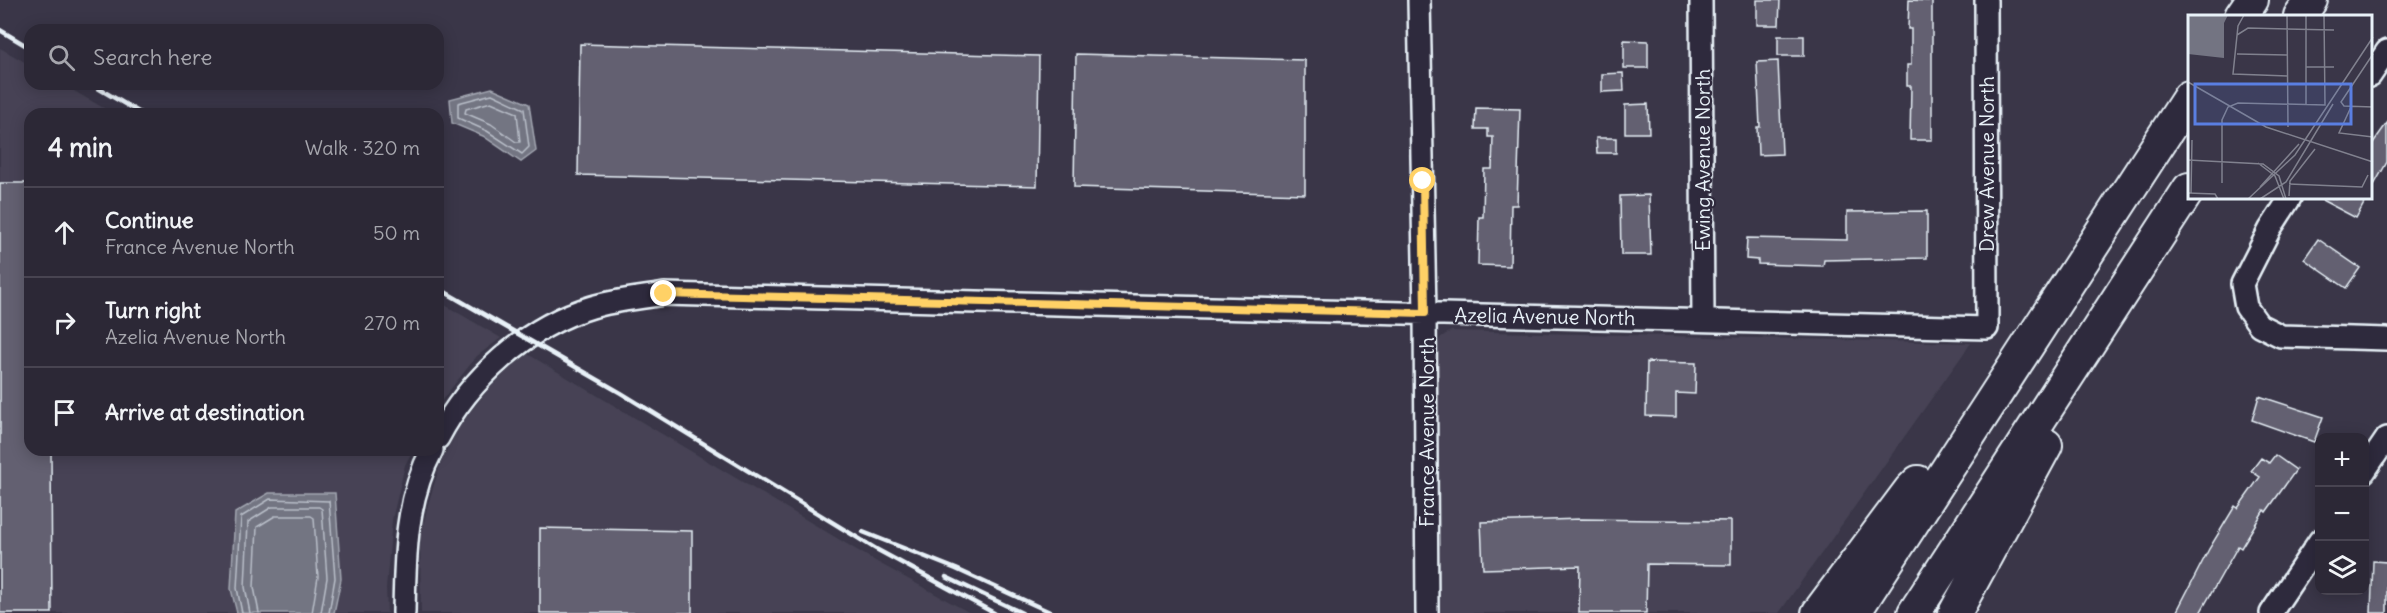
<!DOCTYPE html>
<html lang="en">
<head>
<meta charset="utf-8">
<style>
  body { margin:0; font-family:Delius,sans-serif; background:#34303e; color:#f1f3f6 }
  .controls { position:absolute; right:18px; bottom:18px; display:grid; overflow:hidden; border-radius:12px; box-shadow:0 3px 15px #0003 }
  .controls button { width:54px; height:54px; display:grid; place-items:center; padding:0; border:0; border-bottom:2px solid #484451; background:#2c2836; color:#f1f3f6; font:30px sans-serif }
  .stop { position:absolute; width:18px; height:18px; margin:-14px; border:4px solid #ffd166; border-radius:50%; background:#fff }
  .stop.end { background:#ffd166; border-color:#fff; box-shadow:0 2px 6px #0008 }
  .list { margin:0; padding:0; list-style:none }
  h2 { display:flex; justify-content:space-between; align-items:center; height:78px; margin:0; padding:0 24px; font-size:26px }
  h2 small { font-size:20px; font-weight:400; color:#a6a6ad }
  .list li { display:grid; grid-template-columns:39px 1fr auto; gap:18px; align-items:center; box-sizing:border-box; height:90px; padding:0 24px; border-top:2px solid #484451 }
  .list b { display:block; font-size:22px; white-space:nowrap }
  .list p { margin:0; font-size:20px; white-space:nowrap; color:#a6a6ad }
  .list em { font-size:20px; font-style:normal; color:#a6a6ad }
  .icon { flex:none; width:33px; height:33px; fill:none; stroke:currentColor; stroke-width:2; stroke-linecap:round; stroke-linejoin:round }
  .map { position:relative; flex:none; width:2387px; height:613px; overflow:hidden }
  .search { position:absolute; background:#2c2836; box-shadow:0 3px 15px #0003; left:24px; top:24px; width:420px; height:66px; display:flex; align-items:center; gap:15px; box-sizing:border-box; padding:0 21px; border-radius:18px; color:#a6a6ad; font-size:22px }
  .panel { position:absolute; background:#2c2836; box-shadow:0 3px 15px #0003; left:24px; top:108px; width:420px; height:348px; border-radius:18px }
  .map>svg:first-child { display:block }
</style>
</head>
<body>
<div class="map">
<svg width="2387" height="613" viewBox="0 0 2387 613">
  <rect width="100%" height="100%" fill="#3a3648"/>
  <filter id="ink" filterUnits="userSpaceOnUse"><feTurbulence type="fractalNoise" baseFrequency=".0167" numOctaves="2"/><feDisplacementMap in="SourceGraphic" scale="12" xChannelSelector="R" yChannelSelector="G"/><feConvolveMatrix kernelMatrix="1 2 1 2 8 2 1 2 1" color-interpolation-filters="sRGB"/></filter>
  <g filter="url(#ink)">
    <path fill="#464354" d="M0,48L30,65V84H62L114,114H30V450H413L405,465L392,520L386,588L387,613H0Z
      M438,301L501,338L477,356L438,405Z
      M1451,331L1971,343L1779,613H1438L1435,348L1441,337Z
      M526,353L877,562L970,613H421L420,538L429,501L442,459L462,422L492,385Z"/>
    <path fill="#737482" stroke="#a2a6b1" stroke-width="1.5" d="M492,88L529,104L536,151L521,162L483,136L452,123L450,99Z
      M269,493H335L341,579L334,613H237L231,589L235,513Z"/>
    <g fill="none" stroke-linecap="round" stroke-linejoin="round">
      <path stroke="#b9bfc9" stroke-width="1.5" d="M492,94L524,109L529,147L522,154L487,131L458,118V103Z
        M491,102L517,113L520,142H516L491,124L465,113L466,109Z
        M242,613L237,588L241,517L270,499L329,501L335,578L329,613
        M250,613L245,587L248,522L272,507H319L322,509L327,578L321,613
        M259,613L254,587L257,527L275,516H311L314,518L318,577L312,613"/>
    </g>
    <path fill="#636171" stroke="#e8f1f8" stroke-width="1.5" d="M1757,0H1780L1779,25H1757Z
      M1909,0L1932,1V140H1910L1911,86H1907V65H1911V29H1908Z
      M1778,36H1804V56H1778Z
      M1624,40L1648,41V68H1624Z
      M580,44L1039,56L1037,186L578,175Z
      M1076,54L1305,60V194L1074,187Z
      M1778,61L1782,154L1758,155L1757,127H1760L1757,62Z
      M1623,73L1624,91L1602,92V74Z
      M1648,104L1649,133H1625V105Z
      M1476,108L1520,109L1517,205H1511L1510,266L1478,265L1479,217H1483L1484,169H1492L1493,137H1488V129H1475Z
      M2387,123V162L2370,192V147Z
      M1596,138H1616V153H1597Z
      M0,183H30V450H51L52,613H0Z
      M1649,195L1651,255H1621L1620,196Z
      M2318,198H2367L2356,218Z
      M1927,211V258L1824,260L1823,266L1758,264V260L1746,259L1747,238L1847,240V212Z
      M2318,239L2360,268L2346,288L2304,259Z
      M1647,362L1696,363L1695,394L1676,393V417L1646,416Z
      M2259,396L2323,417L2314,442L2252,420Z
      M2275,455L2296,470L2266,512L2264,510L2241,548L2238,546L2200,613H2176L2209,549L2235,506L2238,508L2260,477L2251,471L2261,458L2269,463Z
      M1581,519L1731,521V565L1647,564L1646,613H1579L1580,566L1483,569L1481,522Z
      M540,528L692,531V613H540Z
      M2373,561L2387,562V613H2371Z"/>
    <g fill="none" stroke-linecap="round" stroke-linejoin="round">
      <defs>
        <path id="minor" d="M1419,0L1425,313L1427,613
          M1701,0L1703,320
          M2370,76L2387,51
          M2290,198L2270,229L2242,284L2246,307L2259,325L2281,336L2387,339
          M438,438C469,379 527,326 592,307C615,300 641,298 664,294L1987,328L1986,0
          M2364,472L2387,438
          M404,613C405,557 405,501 432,450
          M2271,613L2320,540"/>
        <path id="highway" d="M2241,16L2252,0
          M2300,16L2311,0
          M1818,613L1910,490L1918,482
          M1854,613L2189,97
          M1914,613L2189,189
          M1955,613L2046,445"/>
      </defs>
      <use href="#minor" stroke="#e8f1f8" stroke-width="26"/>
      <use href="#highway" stroke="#e8f1f8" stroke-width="36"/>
      <use href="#minor" stroke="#2f2a3d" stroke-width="21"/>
      <use href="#highway" stroke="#2f2a3d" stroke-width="32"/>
      <path stroke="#e8f1f8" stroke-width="4.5" d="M0,30L30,48
        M91,84L142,114
        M438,288L621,393L876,549L994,613
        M863,532L956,569L1052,613
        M946,577L1022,613"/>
    </g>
  </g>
  <g fill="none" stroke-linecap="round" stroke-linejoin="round" filter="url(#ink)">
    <path stroke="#ffd166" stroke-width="8" d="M664,294L1425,313L1423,181"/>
  </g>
  <g text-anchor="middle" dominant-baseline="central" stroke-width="4.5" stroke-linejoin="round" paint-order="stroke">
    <g font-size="20" fill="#e8f1f8" stroke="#2f2a3d">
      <text transform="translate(1702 160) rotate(-90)">Ewing Avenue North</text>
      <text transform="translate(1986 164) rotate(-90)">Drew Avenue North</text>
      <text transform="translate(1545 316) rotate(1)">Azelia Avenue North</text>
      <text transform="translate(1426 432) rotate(-90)">France Avenue North</text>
    </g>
  </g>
  <g transform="translate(2188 15)">
    <rect width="184" height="184" fill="#3a3648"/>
    <path d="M0,0H40L36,8V43L0,39Z" fill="#737482"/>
    <path fill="none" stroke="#80818e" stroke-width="1.5" d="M56,0L50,11L45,59L100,61M99,0L100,112M118,0V90M49,20L60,13L146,15M49,39L99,40M185,39L153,87L156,91L185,92M118,52H146M0,67L78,112L185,147M163,92L151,118L185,122M0,145L75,149L91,161L98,184M70,148L87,161L96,184M34,168V105L40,92L50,88L137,90L136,0M101,169L174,172L180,160M72,172L111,129M0,178L27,179L30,184M3,178L4,125M101,181L102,166L127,134M60,184L107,140L185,22M72,184L98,167L145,89"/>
    <path fill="#5a7fe2" fill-opacity="0.15" stroke="#5a7fe2" stroke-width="3" d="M7,69H163V109H7Z"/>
    <rect width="184" height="184" fill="none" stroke="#e8f1f8" stroke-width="3"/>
  </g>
</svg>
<div class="controls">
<button>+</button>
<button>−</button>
<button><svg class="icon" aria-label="layers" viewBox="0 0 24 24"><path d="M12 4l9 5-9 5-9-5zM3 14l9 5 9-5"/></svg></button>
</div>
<div class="stop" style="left:1423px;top:181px"></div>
<div class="stop end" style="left:664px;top:294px"></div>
<div class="search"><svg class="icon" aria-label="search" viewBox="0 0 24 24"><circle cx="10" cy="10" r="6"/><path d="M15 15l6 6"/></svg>Search here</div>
<section class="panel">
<h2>4 min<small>Walk · 320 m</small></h2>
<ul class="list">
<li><svg class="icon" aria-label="ahead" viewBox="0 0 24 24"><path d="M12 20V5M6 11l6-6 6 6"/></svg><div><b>Continue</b><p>France Avenue North</p></div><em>50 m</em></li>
<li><svg class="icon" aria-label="right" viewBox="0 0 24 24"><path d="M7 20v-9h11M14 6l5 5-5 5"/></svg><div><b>Turn right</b><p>Azelia Avenue North</p></div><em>270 m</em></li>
<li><svg class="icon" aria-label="arrive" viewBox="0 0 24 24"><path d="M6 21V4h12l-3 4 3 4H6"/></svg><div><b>Arrive at destination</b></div></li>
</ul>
</section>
</div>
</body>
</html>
